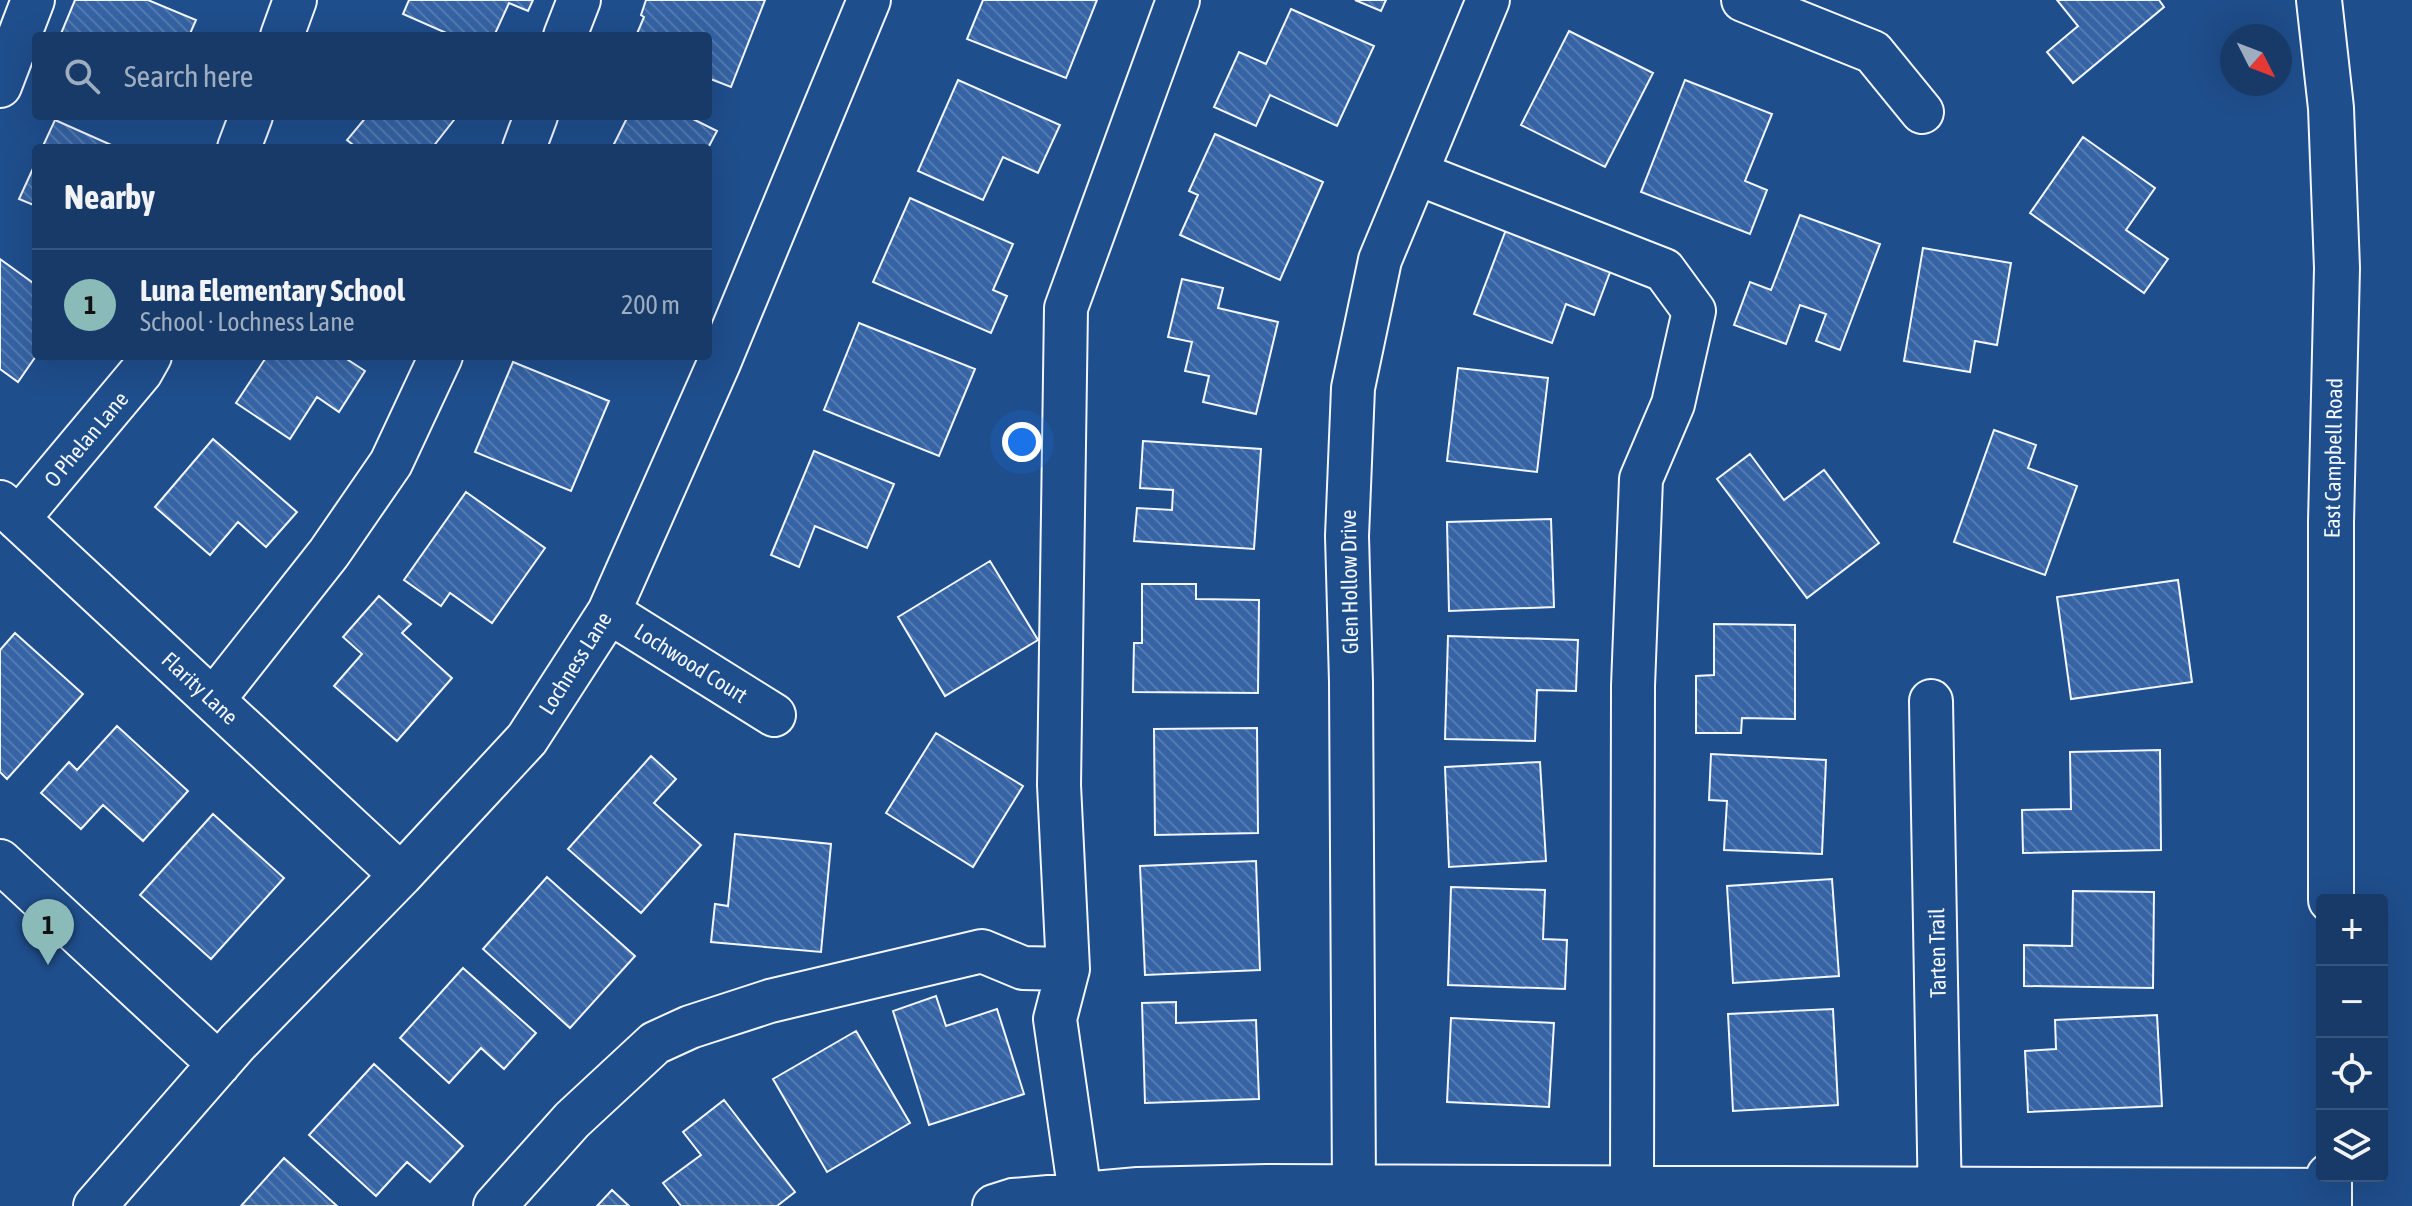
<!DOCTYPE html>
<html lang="en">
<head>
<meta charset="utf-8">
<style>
  body { margin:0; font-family:"Asap Condensed",sans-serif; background:#20416f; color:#f1f3f6 }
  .controls { position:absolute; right:24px; bottom:24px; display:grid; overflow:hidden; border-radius:8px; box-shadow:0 8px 32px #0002 }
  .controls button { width:72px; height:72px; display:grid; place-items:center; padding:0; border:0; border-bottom:2px solid #36547d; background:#173a69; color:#f1f3f6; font:40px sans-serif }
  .compass { position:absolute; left:2220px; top:24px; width:72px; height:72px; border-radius:50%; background:#173a69; box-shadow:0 8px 32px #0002; rotate:132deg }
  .you { position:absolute; left:1022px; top:442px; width:28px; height:28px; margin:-20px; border:6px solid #fff; border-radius:50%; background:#1a73e8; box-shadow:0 0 0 12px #1a73e833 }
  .badge { display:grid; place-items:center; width:52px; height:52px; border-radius:50%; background:#8bbbb9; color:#111; font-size:26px; font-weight:700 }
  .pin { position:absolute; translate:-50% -66px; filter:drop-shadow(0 2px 4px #0008) }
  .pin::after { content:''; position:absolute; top:42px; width:28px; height:24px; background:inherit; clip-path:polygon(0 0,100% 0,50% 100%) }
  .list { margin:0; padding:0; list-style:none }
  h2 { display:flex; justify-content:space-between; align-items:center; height:104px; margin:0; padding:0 32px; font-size:34px }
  h2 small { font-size:26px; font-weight:400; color:#9eadc0 }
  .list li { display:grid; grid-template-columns:52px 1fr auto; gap:24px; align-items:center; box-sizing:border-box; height:112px; padding:0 32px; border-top:2px solid #36547d }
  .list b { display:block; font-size:30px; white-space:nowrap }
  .list p { margin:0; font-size:26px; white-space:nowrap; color:#9eadc0 }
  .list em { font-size:26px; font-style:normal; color:#9eadc0 }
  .icon { flex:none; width:44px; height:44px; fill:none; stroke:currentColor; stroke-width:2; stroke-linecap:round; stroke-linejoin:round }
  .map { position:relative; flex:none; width:2412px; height:1206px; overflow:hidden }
  .search { position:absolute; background:#173a69; box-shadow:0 8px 32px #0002; left:32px; top:32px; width:680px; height:88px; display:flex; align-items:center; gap:20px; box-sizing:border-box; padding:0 28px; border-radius:8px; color:#9eadc0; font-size:30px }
  .panel { position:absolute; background:#173a69; box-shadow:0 8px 32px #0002; left:32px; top:144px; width:680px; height:216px; border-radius:8px }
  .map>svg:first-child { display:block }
</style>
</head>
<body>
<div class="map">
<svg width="2412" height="1206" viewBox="0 0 2412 1206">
  <defs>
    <pattern id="building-back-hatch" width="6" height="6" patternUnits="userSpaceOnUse" patternTransform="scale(2)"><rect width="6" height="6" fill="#3563a3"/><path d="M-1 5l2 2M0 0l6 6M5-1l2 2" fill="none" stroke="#537ab1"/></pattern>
  </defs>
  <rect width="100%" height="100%" fill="#1f4e8c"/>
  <path fill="url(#building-back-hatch)" stroke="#f2f6ff" stroke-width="2" d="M75,0H148L196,20L189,36H60Z
    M409,0H533L528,11L509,3L494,36H453L403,14Z
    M646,0H765L731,87L708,78V36H636L644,17L641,15Z
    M983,0H1097L1066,78L967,39Z
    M1355,0H1386L1381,11Z
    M2057,0H2159L2164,7L2073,83L2047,52L2078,26Z
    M1291,9L1374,46L1337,126L1270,95L1256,126L1214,107L1239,52L1266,64Z
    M1569,31L1653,73L1605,167L1521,125Z
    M958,80L1060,125L1038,173L1003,157L983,200L918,171Z
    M1685,80L1772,114L1745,181L1767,190L1750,234L1641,192Z
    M367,116H457L432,148H357L347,140Z
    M628,116H687L717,131L708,148H612Z
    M55,120L118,148H42Z
    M1215,134L1323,182L1280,280L1180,235L1198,195L1189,191Z
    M2083,137L2155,188L2126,230L2168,259L2144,293L2030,213Z
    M36,162V206L19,199Z
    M910,198L1013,244L993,290L1007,296L991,333L873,282Z
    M1800,215L1880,244L1840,350L1816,341L1826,314L1800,305L1786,344L1734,325L1750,282L1771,290Z
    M1507,227L1612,267L1594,315L1566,304L1552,343L1474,314Z
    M1923,248L2011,263L1997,345L1975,341L1970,372L1904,361Z
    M0,259L36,285V356L18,382L0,369Z
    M1182,279L1223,288L1218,308L1278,322L1256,414L1203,402L1209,376L1185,371L1192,342L1168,337Z
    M859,323L975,369L939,456L824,410Z
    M267,356H342L365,371L339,412L317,397L290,439L236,403Z
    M513,362L609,401L571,491L475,452Z
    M1458,368L1548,378L1537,472L1447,461Z
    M1994,430L2036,445L2028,468L2077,486L2045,575L1954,542Z
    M213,439L297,512L266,547L238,522L210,555L155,507Z
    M1143,441L1261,449L1254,549L1134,541L1137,508L1172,510L1173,490L1140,488Z
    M814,451L894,484L867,548L815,526L799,567L771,555Z
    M1750,454L1784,500L1824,470L1879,543L1807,598L1717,479Z
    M466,492L545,548L492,623L450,593L441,606L404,580Z
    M1551,519L1554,607L1449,611L1447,522Z
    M990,561L1038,640L945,696L898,617Z
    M2178,580L2192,682L2071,699L2057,597Z
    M1142,584H1196V599L1259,600L1258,693L1133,692L1134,643H1142Z
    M379,596L411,624L402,633L452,678L397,741L334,686L362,654L343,637Z
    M1714,624L1795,625V719L1742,718L1741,733H1696V676L1714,675Z
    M15,633L83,694L7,779L0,772V650Z
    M1448,636L1578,640L1576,691L1537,690L1535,741L1445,739Z
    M117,726L188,791L143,841L103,805L81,829L41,793L69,762L77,770Z
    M1257,728L1258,833L1155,835L1154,729Z
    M936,733L1023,786L973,867L886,813Z
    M2160,750L2161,850L2023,853L2022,810L2071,809L2070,752Z
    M1711,754L1826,760L1822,854L1724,850L1727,801L1709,800Z
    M651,756L676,779L654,803L701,845L641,913L568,849Z
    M1540,762L1546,861L1449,867L1445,767Z
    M213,814L284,878L211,959L140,895Z
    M735,834L831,844L821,952L711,942L715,904L728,906Z
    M1256,861L1260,970L1145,975L1140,866Z
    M547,877L635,956L570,1028L483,949Z
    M1832,879L1839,976L1733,983L1727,886Z
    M1451,887L1545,890L1543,939L1567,940L1565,989L1448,985Z
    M2073,891L2154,892L2153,988L2024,986V945L2072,946Z
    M463,968L536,1033L504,1069L481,1048L449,1083L400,1038Z
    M936,996L946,1026L997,1009L1024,1094L929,1125L893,1011Z
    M1176,1002V1023L1256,1020L1259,1099L1145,1103L1142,1003Z
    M1833,1009L1838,1105L1733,1111L1728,1014Z
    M2157,1015L2162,1106L2028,1112L2025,1051L2056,1049L2055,1020Z
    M1451,1018L1554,1023L1549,1107L1447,1102Z
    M856,1031L910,1123L827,1172L773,1079Z
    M374,1064L463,1146L430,1182L407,1162L376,1196L309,1135Z
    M724,1100L795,1192L777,1206H681L663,1183L701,1155L683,1132Z
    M284,1158L337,1206H241Z
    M612,1190L629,1206H597Z"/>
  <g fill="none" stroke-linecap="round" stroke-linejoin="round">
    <defs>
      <path id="minor" d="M1743,0L1873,52L1922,112
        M282,36L295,0
        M565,36L579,0
        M0,86L33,0
        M239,148L251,116
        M524,148L536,116
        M1416,173L1664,270L1694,311L1673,404L1641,479L1633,686L1632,1186
        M0,502L401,875
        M18,519L141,372L150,356
        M609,612L774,715
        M213,700L329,553L391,463L441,356
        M1931,701L1940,1206
        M0,861L219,1064
        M1068,969L1059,785L1066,308L1178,0
        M1354,1188L1351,682L1347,536L1353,388L1380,260L1488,0
        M95,1206L237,1043L401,875L527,739L609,612L719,363L869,0
        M495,1206L572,1120L655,1043L690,1027L770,1001L982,951L1023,968L1068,969L1055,1019L1080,1194
        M994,1206L1013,1200L1138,1189L1267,1186L2329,1190"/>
      <path id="major" d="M2319,0L2331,108L2337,268L2331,522V900
        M2329,1206V1176"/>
    </defs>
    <use href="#minor" stroke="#f2f6ff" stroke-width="46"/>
    <use href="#major" stroke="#f2f6ff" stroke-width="48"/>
    <use href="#minor" stroke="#1f4e8c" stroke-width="42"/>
    <use href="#major" stroke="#1f4e8c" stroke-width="44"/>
  </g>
  <g text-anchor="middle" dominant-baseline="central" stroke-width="6" stroke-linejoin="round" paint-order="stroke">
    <g font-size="22" fill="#f2f6ff" stroke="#1f4e8c">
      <text transform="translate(86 439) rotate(-50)">O Phelan Lane</text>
      <text transform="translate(2333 458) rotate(-89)">East Campbell Road</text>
      <text transform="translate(1349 582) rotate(-91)">Glen Hollow Drive</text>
      <text transform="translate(575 663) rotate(-58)">Lochness Lane</text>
      <text transform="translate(691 663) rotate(32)">Lochwood Court</text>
      <text transform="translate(200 688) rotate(43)">Flarity Lane</text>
      <text transform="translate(1937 953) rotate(-91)">Tarten Trail</text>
    </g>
  </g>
</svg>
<div class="controls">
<button>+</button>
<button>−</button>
<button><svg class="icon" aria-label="locate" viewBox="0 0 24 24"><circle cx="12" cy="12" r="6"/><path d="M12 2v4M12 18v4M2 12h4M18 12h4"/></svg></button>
<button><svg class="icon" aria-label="layers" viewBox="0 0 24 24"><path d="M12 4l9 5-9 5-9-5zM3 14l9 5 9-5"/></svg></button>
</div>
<svg class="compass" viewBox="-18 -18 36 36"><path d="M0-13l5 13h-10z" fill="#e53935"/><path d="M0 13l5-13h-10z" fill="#9eadc0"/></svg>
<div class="you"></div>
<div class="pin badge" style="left:48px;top:965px">1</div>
<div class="search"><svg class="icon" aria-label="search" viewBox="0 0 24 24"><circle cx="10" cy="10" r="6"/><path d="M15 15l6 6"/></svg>Search here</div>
<section class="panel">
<h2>Nearby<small></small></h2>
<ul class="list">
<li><span class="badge">1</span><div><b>Luna Elementary School</b><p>School · Lochness Lane</p></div><em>200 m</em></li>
</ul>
</section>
</div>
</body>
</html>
